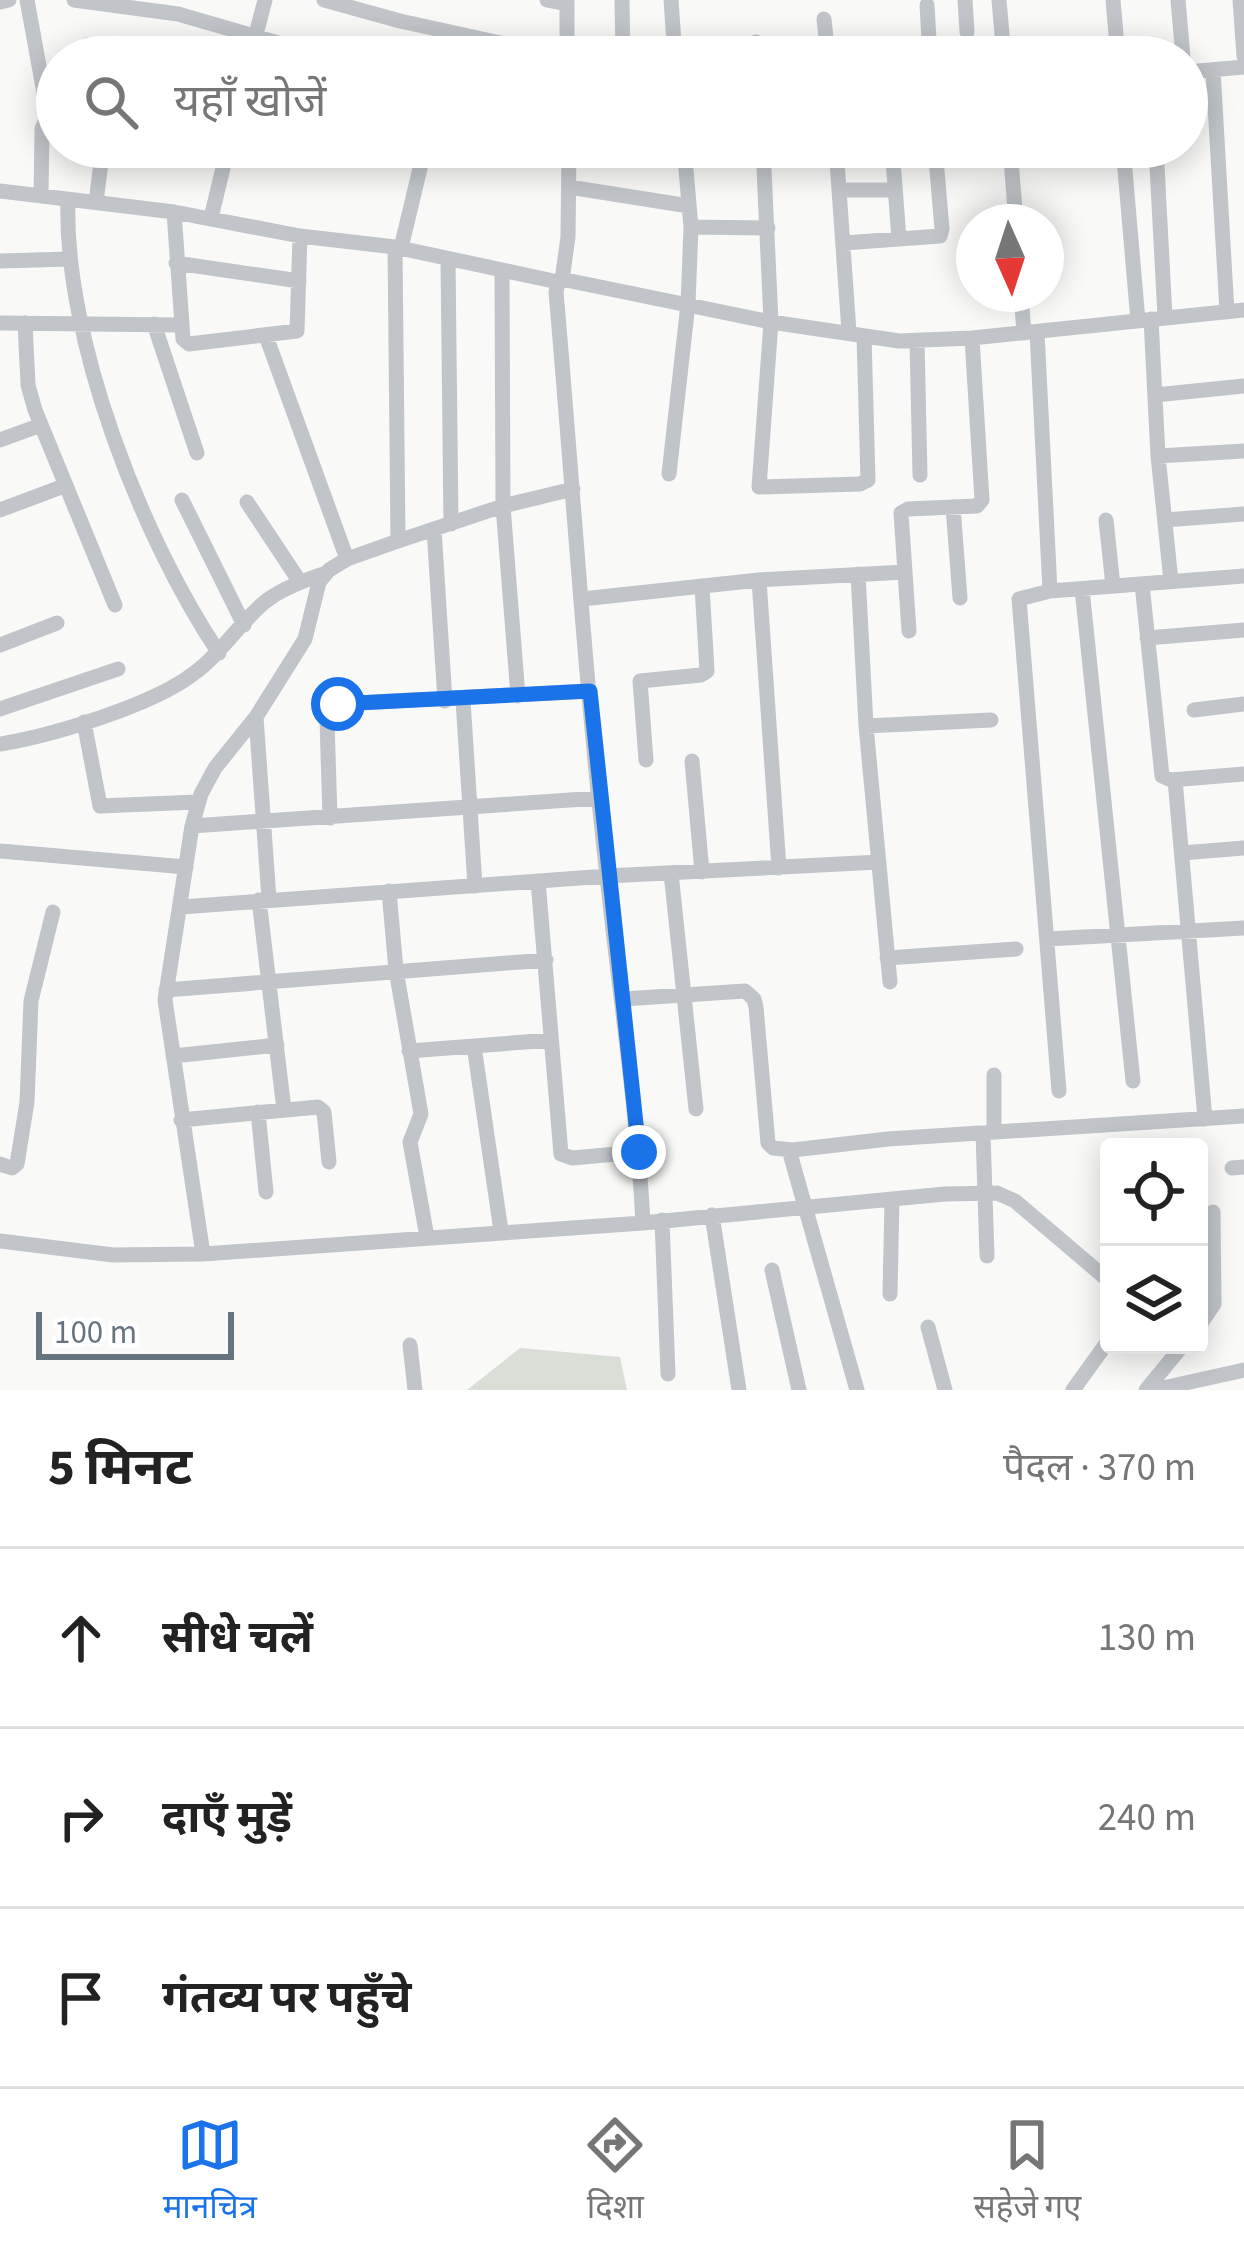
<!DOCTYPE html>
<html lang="hi">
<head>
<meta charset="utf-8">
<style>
  body { margin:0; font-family:"Source Sans 3","Noto Sans Devanagari",sans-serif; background:#f6f6f6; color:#222 }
  .controls { position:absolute; right:36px; bottom:36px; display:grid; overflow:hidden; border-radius:12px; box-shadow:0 6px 30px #0003 }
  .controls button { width:108px; height:108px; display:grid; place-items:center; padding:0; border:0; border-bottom:3px solid #e0e0e0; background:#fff; color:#222; font:60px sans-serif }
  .compass { position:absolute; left:956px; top:204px; width:108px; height:108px; border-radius:50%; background:#fff; box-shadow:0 6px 30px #0003; rotate:177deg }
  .scale { position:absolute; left:36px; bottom:30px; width:198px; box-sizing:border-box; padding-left:12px; border:6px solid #667480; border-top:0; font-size:33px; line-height:42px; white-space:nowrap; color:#667480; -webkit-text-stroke:9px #fff; paint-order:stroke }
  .stop { position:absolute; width:36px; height:36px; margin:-27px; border:9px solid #1a73e8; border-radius:50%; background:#fff }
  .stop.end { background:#1a73e8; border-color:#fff; box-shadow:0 3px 12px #0008 }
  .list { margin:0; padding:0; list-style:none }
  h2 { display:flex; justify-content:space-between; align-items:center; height:156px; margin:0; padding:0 48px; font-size:51px }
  h2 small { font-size:39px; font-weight:400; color:#767676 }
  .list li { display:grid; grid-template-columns:78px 1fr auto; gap:36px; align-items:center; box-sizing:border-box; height:180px; padding:0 48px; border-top:3px solid #e0e0e0 }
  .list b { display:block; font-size:45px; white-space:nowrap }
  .list em { font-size:39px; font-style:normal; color:#767676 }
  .icon { flex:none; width:66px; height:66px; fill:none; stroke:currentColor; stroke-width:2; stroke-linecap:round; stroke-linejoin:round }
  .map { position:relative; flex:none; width:1244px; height:1390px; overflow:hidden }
  .search { position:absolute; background:#fff; box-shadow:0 6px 30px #0003; left:36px; right:36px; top:36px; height:132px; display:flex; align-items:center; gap:30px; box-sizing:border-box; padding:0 42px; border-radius:66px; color:#767676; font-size:45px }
  .sheet { height:696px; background:#fff }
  nav { display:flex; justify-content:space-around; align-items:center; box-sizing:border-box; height:168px; border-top:3px solid #e0e0e0; background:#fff; font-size:33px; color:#767676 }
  nav a { display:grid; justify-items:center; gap:6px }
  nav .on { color:#1a73e8 }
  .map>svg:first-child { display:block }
</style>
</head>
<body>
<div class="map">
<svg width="1244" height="1390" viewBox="0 0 1244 1390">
  <rect width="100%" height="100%" fill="#f9f9f8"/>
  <path fill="#d9ded7" d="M520,1348L620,1357L627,1390H467Z"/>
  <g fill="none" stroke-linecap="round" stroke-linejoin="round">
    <path stroke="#c1c5c9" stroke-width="15" d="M27,0L48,115L42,129L41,195
      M74,0L178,14L327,57
      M324,0L400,21L564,57
      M547,0L567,4
      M567,0V57
      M622,0L623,57
      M671,0L675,57
      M965,0L967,32
      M999,0L1004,57
      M1113,0L1118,57
      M1178,0L1183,57
      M1240,0L1244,56
      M0,2L9,0
      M927,5L930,57
      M824,19L828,57
      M756,42L757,57
      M87,45L89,57
      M250,57L265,0
      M1213,70L1227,312
      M1187,72L1244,67
      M763,147L771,322L759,487L860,484L868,480L864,336
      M836,147L849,332
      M892,147L899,239
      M1010,147L1016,222
      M1123,147L1138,321
      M1156,147L1165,317
      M569,187L689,206
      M840,190H895
      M0,191L174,212L300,236L395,247L558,282
      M68,199C63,337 142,539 219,653
      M96,202L103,147
      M174,212L183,339L189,344L297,331L300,236
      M211,218L228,147
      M691,227L768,228
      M844,243L940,236L942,229L935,147
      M395,247L398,541
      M401,248L422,160L420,152L406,147
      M448,259L451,524
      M0,261L70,259
      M176,263L299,281
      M502,272L503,506L518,696
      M562,280L568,237L569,147
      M1021,294L1024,333
      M1151,319L1158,456L1171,581
      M0,323L181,325
      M25,323L28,385L35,410L115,605
      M154,324L197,453
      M1037,332L1050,591
      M266,336L347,559
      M917,341L920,475
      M1155,395L1244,386
      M0,440L41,425
      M1158,456L1244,451
      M669,474L688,304L691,227L684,147
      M182,500L244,625
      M247,502L300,582
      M953,507L960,598
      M0,510L64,486
      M1106,520L1113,586
      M1165,520L1244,514
      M434,529L445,701
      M858,574L866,726L890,982
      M759,580L779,868
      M1142,584L1162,776L1171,780L1244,774
      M1082,589L1133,1081
      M582,599L759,580L905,572
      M909,631L901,513L908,509L977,506L982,500L972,338
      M1147,638L1244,630
      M0,645L57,623
      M463,700L475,886
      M0,709L118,669
      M1194,710L1244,704
      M256,717L269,899
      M84,722L100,806L197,802
      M866,726L991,720
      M0,744C51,736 153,705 193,674C221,654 239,623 266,601C283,588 305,580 326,573
      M646,760L640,681L701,675L707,671L702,586
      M692,761L702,872
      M1175,780L1205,1119
      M330,818L327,720L335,704L589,691
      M192,826L599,798
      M0,851L186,867
      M1182,853L1244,848
      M671,873L696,1109
      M538,881L561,1154L572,1158L639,1152
      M389,891L396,970L421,1114L410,1142L427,1237
      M259,900L284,1110
      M181,907L607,876L879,862
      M1048,939L1244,928
      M887,958L1016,949
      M166,990L546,960
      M623,999L745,991L754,999L756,1007L768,1143L773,1148L793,1150
      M474,1046L501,1231
      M409,1051L551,1040
      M173,1056L277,1045
      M1059,1091L1019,599L1050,591L1244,576
      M258,1112L266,1192
      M181,1120L318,1107L324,1112L329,1162
      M994,1132V1075
      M983,1133L987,1256
      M0,1164L12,1168L17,1164L27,1102L31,1001L53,912
      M1232,1168L1244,1167
      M712,1215L739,1390
      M662,1220L668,1374
      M643,1223C637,1106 619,992 607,876C585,682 573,487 556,292L558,282L566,280L771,322L899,341L972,338L1244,310
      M0,1241L113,1255L203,1254L643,1223L945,1194L997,1193L1015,1201L1109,1281
      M203,1254L165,1000L192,826L201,794L215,768L256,717L305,639L319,582L329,570L347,559L398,541L503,506L573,489
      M772,1270L799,1390
      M890,1294L892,1199
      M1199,1326L1214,1304L1213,1212
      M928,1327L945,1390
      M410,1345L415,1390
      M857,1390L791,1157L793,1150L888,1139L1244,1116
      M1073,1390L1109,1340
      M1146,1390L1183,1345
      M1154,1390L1244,1370"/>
  </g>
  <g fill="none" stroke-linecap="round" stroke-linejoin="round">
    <path stroke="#1a73e8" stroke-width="15" d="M338,704L590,691L639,1152"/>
  </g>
</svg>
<div class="controls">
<button><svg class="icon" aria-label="locate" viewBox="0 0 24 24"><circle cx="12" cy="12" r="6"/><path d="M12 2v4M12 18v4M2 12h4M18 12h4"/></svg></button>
<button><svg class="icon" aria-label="layers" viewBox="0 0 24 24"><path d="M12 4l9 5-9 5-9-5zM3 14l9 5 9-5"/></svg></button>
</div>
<svg class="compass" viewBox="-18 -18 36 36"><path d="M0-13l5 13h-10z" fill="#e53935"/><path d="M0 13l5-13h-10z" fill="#767676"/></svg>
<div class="scale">100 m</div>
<div class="stop" style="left:338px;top:704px"></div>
<div class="stop end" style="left:639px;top:1152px"></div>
<div class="search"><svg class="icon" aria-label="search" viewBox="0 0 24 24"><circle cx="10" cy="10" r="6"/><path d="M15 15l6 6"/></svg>यहाँ खोजें</div>
</div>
<section class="sheet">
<h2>5 मिनट<small>पैदल · 370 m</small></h2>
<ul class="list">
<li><svg class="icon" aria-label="ahead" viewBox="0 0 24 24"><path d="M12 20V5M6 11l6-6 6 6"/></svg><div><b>सीधे चलें</b></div><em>130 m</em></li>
<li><svg class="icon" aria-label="right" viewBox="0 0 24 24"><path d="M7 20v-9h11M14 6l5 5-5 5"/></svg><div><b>दाएँ मुड़ें</b></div><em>240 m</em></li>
<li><svg class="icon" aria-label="arrive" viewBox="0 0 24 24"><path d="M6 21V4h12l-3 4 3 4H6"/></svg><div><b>गंतव्य पर पहुँचे</b></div></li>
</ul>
</section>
<nav>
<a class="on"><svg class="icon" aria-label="map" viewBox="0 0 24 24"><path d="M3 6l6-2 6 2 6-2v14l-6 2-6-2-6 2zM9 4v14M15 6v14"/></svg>मानचित्र</a>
<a><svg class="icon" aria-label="directions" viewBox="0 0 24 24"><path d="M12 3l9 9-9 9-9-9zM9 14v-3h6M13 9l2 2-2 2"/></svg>दिशा</a>
<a><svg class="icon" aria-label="saved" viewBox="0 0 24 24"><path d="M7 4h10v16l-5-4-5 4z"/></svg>सहेजे गए</a>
</nav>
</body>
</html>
